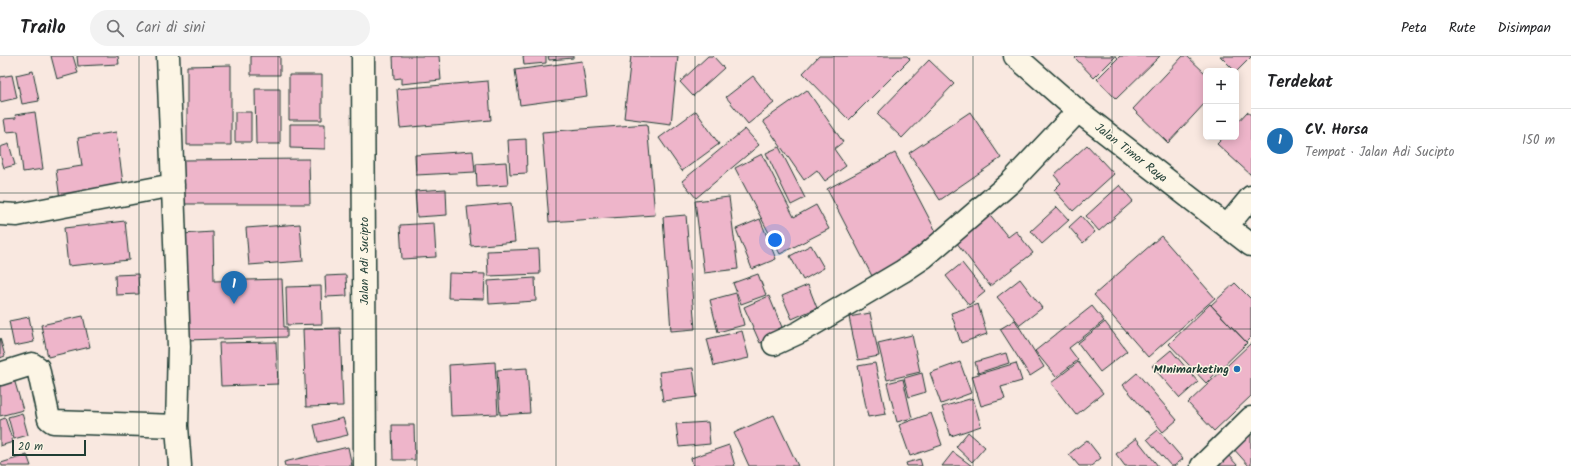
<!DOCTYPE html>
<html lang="id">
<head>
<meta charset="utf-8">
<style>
  body { margin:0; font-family:Kalam,sans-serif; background:#f2f2f2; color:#202124 }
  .controls { position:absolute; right:12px; top:12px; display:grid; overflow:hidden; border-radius:6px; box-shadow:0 2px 10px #0003 }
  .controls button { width:36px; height:36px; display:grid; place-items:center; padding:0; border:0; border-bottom:1px solid #e0e0e0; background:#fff; color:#202124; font:20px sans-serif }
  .scale { position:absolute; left:12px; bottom:10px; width:74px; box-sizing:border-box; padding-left:4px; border:2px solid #1f3d34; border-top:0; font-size:11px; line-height:14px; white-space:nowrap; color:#1f3d34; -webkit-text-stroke:3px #fcf5e5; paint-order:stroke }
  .you { position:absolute; left:775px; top:184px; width:14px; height:14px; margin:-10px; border:3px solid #fff; border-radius:50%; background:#1a73e8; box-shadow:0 0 0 6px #1a73e833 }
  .badge { display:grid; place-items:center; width:26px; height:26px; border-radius:50%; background:#1f6fb2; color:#fff; font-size:13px; font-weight:700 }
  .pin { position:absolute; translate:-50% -33px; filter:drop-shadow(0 1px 2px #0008) }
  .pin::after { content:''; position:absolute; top:21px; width:14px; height:12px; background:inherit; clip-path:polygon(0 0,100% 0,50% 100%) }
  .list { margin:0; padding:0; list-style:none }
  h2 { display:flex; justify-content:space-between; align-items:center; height:52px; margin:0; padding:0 16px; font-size:17px }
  h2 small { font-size:13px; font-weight:400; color:#757577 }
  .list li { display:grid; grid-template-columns:26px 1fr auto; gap:12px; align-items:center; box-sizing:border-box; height:64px; padding:0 16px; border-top:1px solid #e0e0e0 }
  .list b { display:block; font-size:15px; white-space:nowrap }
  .list p { margin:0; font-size:13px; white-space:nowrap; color:#757577 }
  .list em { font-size:13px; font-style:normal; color:#757577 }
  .icon { flex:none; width:22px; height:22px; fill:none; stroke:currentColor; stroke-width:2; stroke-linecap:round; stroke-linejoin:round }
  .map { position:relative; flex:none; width:1251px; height:410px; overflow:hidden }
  header { display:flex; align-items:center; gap:24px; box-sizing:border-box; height:56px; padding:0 20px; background:#fff; border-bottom:1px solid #e0e0e0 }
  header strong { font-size:19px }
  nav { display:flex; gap:22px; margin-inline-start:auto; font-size:14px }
  .search { width:280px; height:36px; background:#f2f2f2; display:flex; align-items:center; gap:10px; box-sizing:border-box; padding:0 14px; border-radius:22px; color:#757577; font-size:15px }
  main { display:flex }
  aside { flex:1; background:#fff }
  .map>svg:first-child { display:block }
</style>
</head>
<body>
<header>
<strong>Trailo</strong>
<div class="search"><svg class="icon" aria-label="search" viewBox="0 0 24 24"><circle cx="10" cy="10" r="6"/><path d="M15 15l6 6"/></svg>Cari di sini</div>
<nav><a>Peta</a><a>Rute</a><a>Disimpan</a></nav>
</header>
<main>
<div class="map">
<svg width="1251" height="410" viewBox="0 0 1251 410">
  <rect width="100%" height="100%" fill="#f9e8e0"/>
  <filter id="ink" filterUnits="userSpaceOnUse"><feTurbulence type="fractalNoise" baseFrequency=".025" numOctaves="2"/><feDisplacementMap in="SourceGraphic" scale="8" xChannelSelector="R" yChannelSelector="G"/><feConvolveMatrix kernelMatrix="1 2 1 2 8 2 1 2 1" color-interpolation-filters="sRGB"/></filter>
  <g filter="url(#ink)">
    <path fill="#eeb5ca" stroke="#1f3d34" d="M51,0H73L78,17L57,23Z
      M77,0H118L119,8L78,10Z
      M251,0H280V19H251Z
      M393,0H439L441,24L401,28V22L394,23Z
      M523,0H546V7L524,9Z
      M548,0H573V2L549,4Z
      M631,0H678L671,68L624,62Z
      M708,0H713L724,12L693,40L680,26Z
      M819,0H907L910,3L849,64L803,17Z
      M1077,0H1116L1094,22L1075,2Z
      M1120,0H1160L1116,43L1097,23Z
      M1183,0H1187L1206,18V46L1168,87L1133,53Z
      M1220,0H1251V1L1236,16Z
      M929,4L954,28L902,82L877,58Z
      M582,5L587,40L520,49L515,14Z
      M231,9V89H187V10Z
      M33,15L39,45L22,48L16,19Z
      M12,19L17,42L0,46V21Z
      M289,19H322V64H289Z
      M753,20L774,47L748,68L726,41Z
      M488,25L491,64L400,72L397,33Z
      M255,33H280V88H256Z
      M807,34L843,86L834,93L846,110L825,125L817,114L804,124L763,65Z
      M696,55L719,88L682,115L659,82Z
      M35,56L43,113L23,116L18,75L6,76L4,63L16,62L15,59Z
      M235,56H251V86H235Z
      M970,56L1001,102L940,144L909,97Z
      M1247,56L1251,59V119L1217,88L1224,81H1236V68Z
      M290,68H325V93L290,92Z
      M647,68L655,159L549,166L542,76Z
      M745,73L759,89L696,142L682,125Z
      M116,76L124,134L60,143L56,114L82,110L78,82Z
      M526,83L527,117L510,118L508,84Z
      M9,88L15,109L4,112L0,98V91Z
      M1087,89L1114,118L1073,155L1054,134L1061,127L1054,119Z
      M779,91L805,142L791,149L766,97Z
      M473,95L475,116L416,119L415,99Z
      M895,97L941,185L872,220L827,133Z
      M762,98L794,161L816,149L829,173L780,198L735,112Z
      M309,103L310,148H183L182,104Z
      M506,106L508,129L477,131L476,108Z
      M1120,129L1133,145L1099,175L1086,160Z
      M446,133L447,159L417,161L415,135Z
      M729,141L738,213L704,217L695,145Z
      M511,147L515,186L471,190L467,151Z
      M1057,151L1069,164L1042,188L1031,175Z
      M987,155L1008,181L1016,175L1033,197L990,230L953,182Z
      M686,159L695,273L671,275L663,161Z
      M1081,160L1095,176L1083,187L1069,171Z
      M760,163L776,203L752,213L736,173Z
      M125,165L129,204L68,210L64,172Z
      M434,167L436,201L402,203L400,169Z
      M300,168L303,205L249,209L246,172Z
      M213,176L214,225L282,223L284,271H287V281L186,284L182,178Z
      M1161,180L1215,242L1148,301L1094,239Z
      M811,189L824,212L803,224L790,200Z
      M539,193L540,218L488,220L487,195Z
      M962,207L985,236L969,249L946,220Z
      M449,217L485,218L484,243L448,242Z
      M138,218L139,238L116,239L115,219Z
      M758,218L766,239L741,248L733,227Z
      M346,219L347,240L326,241L325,220Z
      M535,222L536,245L489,248L488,225Z
      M1020,223L1042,252L1020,269L997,241Z
      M1235,227L1251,243V281L1246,286L1211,249Z
      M808,229L817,252L792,263L782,240Z
      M321,230L322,268L287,269L286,231Z
      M736,237L744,269L718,276L710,244Z
      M769,240L784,276L760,287L744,251Z
      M978,248L987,278L961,287L951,257Z
      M1210,248L1247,287L1206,327L1169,288Z
      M1092,250L1104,265L1069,292L1078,304L1056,321L1035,295Z
      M870,257L879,300L858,304L849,261Z
      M83,260L90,291L48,301L41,269Z
      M29,261L34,286L14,290L9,265Z
      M1015,264L1044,311L1030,320L1000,273Z
      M1105,266L1127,295L1100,316L1078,287Z
      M340,272L343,350L306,351L303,273Z
      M742,275L749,302L714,310L707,283Z
      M912,279L920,316L887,324L878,287Z
      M0,282L5,300L0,302Z
      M276,286L278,328L221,330L219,287Z
      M1251,287V340L1214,375L1188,347Z
      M1171,294L1198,326L1180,342L1152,310Z
      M1006,297L1009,307L978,317L975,306Z
      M495,306L498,358L451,360L449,309Z
      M960,306L971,337L941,348L930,317Z
      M1078,306L1103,337L1076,359L1051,327Z
      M875,307L886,358L868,361L858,310Z
      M1016,307L1022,325L1001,331L1005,343L981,350L972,320Z
      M527,312L530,357L500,359L497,314Z
      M693,312L697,341L663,345L659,316Z
      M922,317L926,336L909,341L904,322Z
      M1137,317L1177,364L1163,376L1123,329Z
      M14,323L23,354L0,360V327Z
      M903,323L912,362L897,366L887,327Z
      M973,342L981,370L951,380L942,351Z
      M22,357L28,379L14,383L8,361Z
      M931,357L942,389L910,400L899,369Z
      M774,359L798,410H749L734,377Z
      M5,362L13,386L0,390V364Z
      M343,362L348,379L318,386L314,369Z
      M708,366L710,388L679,391L676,368Z
      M392,369H414L415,404H393Z
      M1251,373V410H1249L1232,391Z
      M1158,374L1183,403L1174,410H1171L1147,383Z
      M968,376L985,391L972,406L956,391Z
      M1136,382L1158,410H1125L1116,398Z
      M1087,384L1101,402L1091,410H1079L1069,398Z
      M729,389L735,410H693L691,402Z
      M348,391L352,410H285L284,406Z
      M953,396L972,410H942Z
      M1227,398L1238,410H1214Z
      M27,399L31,410H2L1,407Z
      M920,403L922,410H907L906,407Z"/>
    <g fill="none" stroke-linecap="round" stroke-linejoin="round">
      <defs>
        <path id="street" d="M168,0L179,291L177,370L180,410
          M0,158L17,159L173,129
          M1227,170L1251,141
          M774,288L800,276L903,215L924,201L1011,126L1078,55
          M0,318L32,308L38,312L49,363L53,366L177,370
          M1202,410L1251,362"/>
        <path id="secondary" d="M363,0L365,410"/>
        <path id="highway" d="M1015,0L1078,55L1251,189"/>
      </defs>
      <use href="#street" stroke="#1f3d34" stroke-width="25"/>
      <use href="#secondary" stroke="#1f3d34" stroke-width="25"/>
      <use href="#highway" stroke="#1f3d34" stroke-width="25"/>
      <use href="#street" stroke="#fcf5e5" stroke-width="22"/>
      <use href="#secondary" stroke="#fcf5e5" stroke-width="22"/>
      <use href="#highway" stroke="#fcf5e5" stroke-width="22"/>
    </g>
  </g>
  <path fill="none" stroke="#1f3d34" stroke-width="1" stroke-opacity="0.55" d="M139,0V410M278,0V410M417,0V410M556,0V410M695,0V410M834,0V410M973,0V410M1112,0V410M0,137H1251M0,273H1251"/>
  <circle fill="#1f6fb2" stroke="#fcf5e5" stroke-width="1.5" cx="1237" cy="313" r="4"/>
  <g text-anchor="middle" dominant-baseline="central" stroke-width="3" stroke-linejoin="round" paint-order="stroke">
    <g font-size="12" fill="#1f3d34" stroke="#fcf5e5">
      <text transform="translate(1131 97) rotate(38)">Jalan Timor Raya</text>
      <text transform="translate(364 205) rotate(-90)">Jalan Adi Sucipto</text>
    </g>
    <g font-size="12" font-weight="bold" fill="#1f3d34" stroke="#fcf5e5" text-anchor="end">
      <text x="1229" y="313">MInimarketing</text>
    </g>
  </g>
</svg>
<div class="controls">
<button>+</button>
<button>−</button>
</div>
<div class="scale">20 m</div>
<div class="you"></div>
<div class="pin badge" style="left:234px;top:248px">1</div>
</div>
<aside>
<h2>Terdekat<small></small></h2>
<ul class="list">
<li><span class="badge">1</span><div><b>CV. Horsa</b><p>Tempat · Jalan Adi Sucipto</p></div><em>150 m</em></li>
</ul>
</aside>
</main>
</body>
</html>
